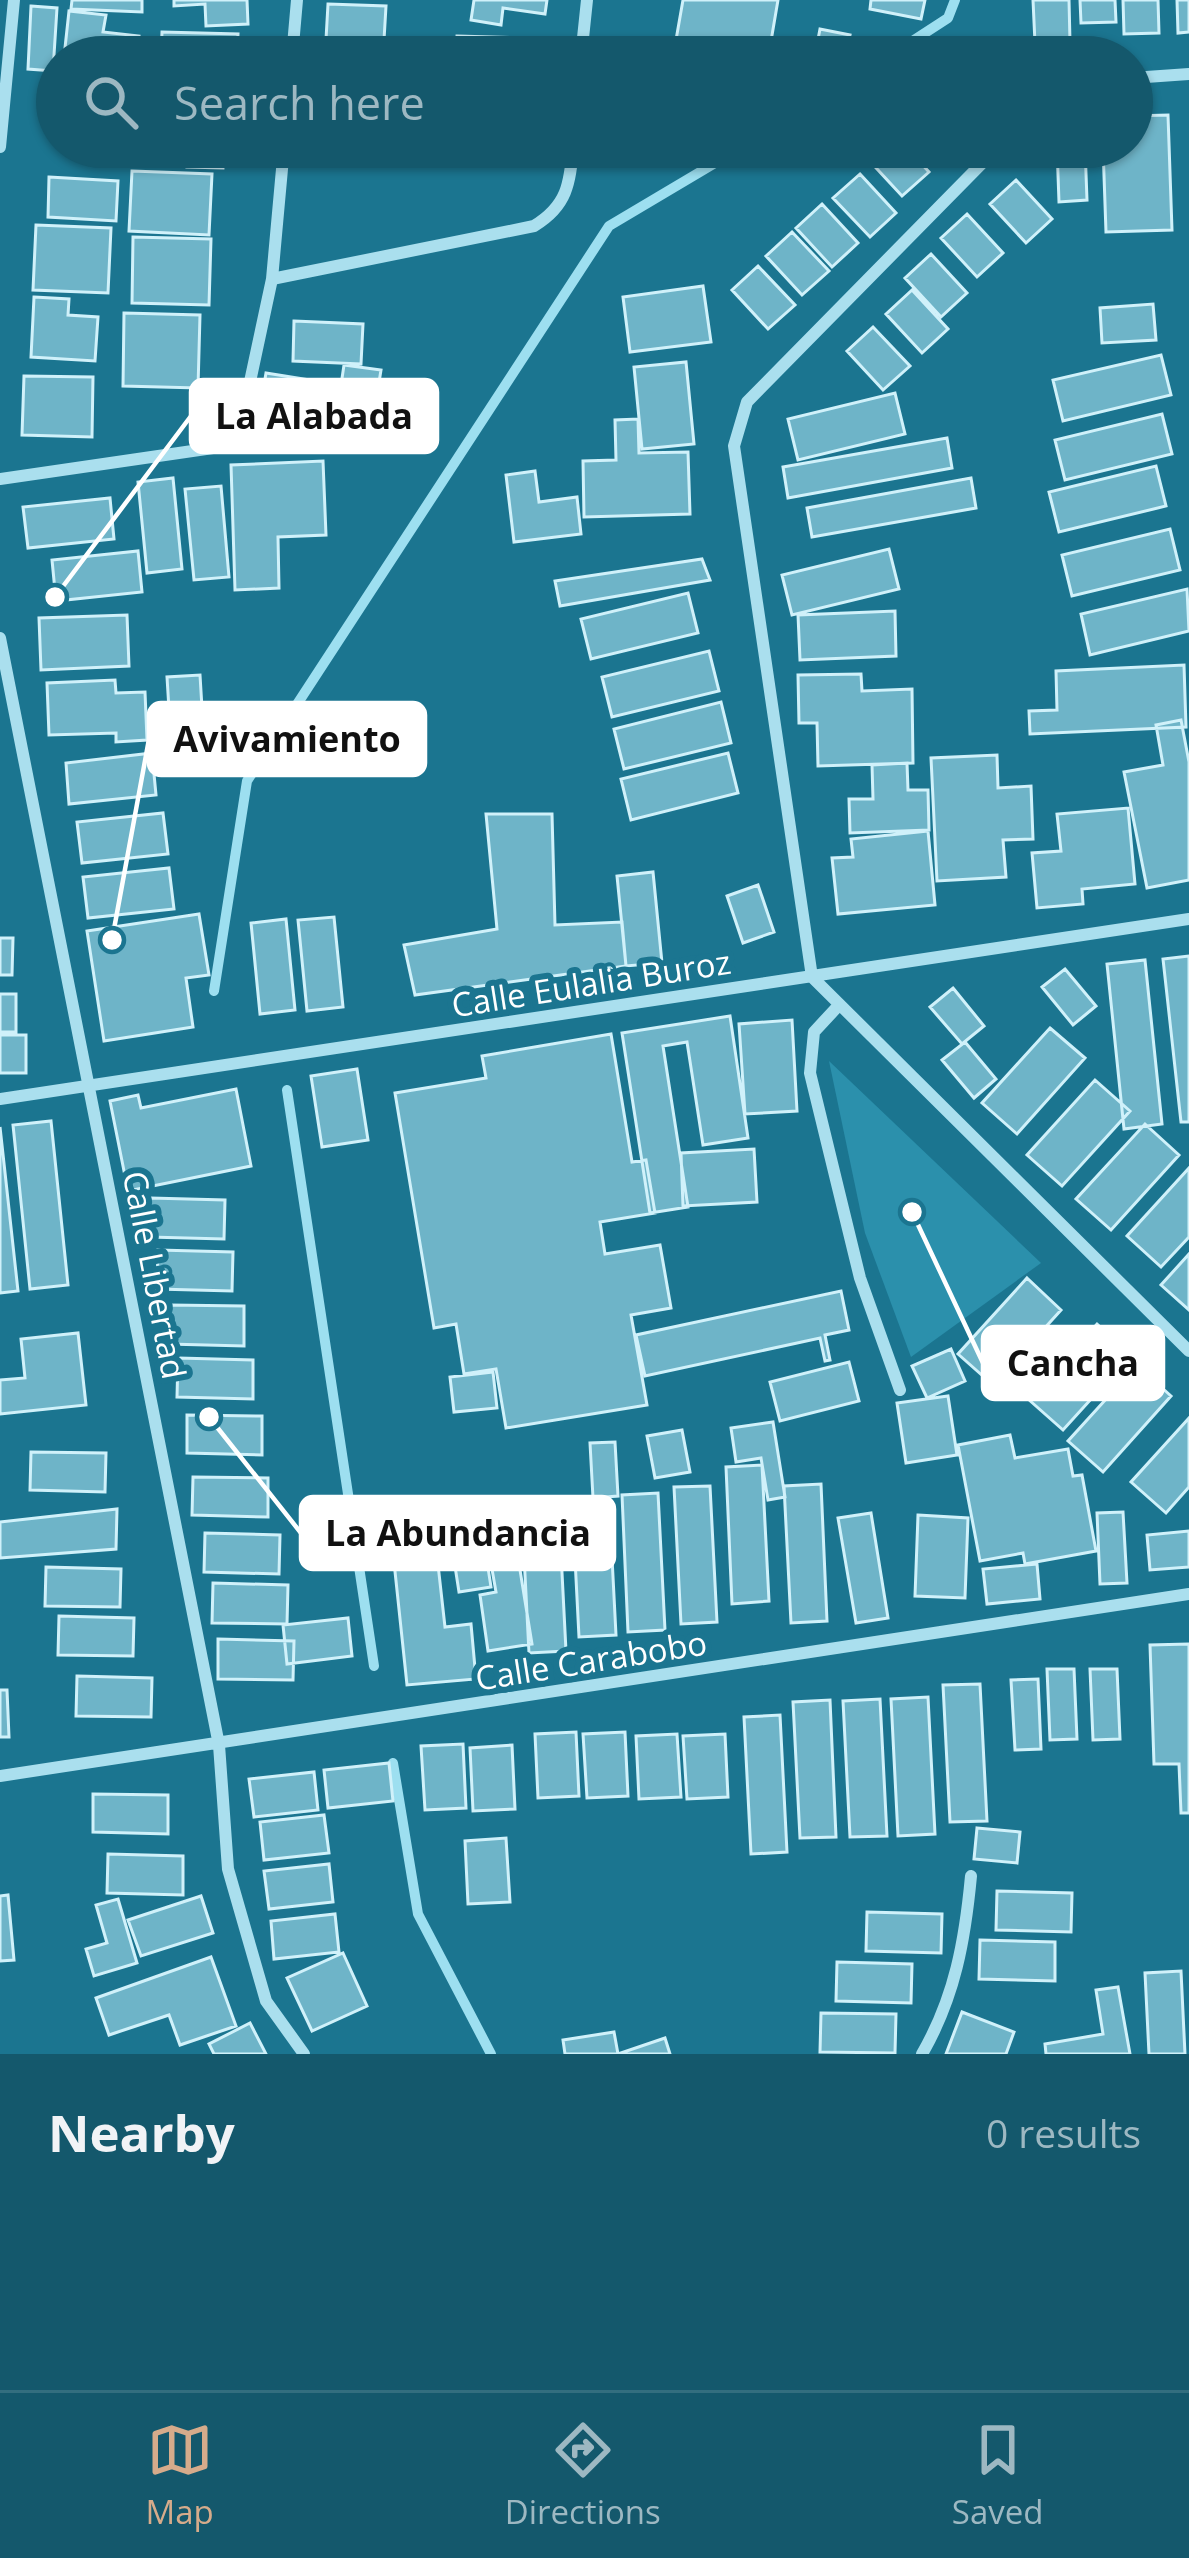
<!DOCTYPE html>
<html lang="en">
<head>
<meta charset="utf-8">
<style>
  body { margin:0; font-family:"Open Sans",sans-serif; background:#1d5e72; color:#f1f3f6 }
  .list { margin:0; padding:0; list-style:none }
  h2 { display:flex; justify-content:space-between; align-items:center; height:156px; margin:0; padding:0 48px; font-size:51px }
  h2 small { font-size:39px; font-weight:400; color:#9db8c2 }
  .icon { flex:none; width:66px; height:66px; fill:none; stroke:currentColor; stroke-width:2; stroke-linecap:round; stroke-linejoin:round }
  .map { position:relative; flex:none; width:1189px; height:2054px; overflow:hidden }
  .search { position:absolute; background:#14586c; box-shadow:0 3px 9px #0004; left:36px; right:36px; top:36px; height:132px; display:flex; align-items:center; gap:30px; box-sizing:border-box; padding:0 42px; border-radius:66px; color:#9db8c2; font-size:45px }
  .sheet { height:336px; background:#14586c }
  nav { display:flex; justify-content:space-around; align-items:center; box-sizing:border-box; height:168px; border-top:3px solid #336e7f; background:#14586c; font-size:33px; color:#9db8c2 }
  nav a { display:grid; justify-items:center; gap:6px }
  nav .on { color:#d6ab8b }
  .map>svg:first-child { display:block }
</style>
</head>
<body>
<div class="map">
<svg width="1189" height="2054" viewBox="0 0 1189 2054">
  <rect width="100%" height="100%" fill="#1b7590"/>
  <path fill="#2b90ac" d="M829,1061L1041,1263L911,1357L865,1233Z"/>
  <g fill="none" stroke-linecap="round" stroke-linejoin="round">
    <path stroke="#9ddff0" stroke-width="10" d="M888,57L948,18L955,0
      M214,991L247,781L609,226L742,147
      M287,1090L374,1666
      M393,1763L418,1914L491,2054"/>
  </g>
  <path fill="#6eb4c8" stroke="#d0f1fa" stroke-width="3" d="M72,0H142V12L71,9Z
    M174,0H247L248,24L206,26L205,4L174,6Z
    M474,0H547L545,14L503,8L501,25L471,20Z
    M683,0H778L770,47L815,55L820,29L850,35L845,57H673Z
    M871,0H925L921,19L870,9Z
    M1033,0H1069L1070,42L1035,43Z
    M1080,0H1115L1116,22L1081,23Z
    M1123,0H1158L1159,33L1124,34Z
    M1177,0H1189V32L1178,33Z
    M328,4L386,6L383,57H325Z
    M31,6L57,8L53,71L28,69Z
    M69,11L106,15L103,32L139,36L137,57H64Z
    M162,32L238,34L237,57H161Z
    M457,36L526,38L525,57H456Z
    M947,38L965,57H927Z
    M1168,115L1172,230L1106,232L1103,147H1132V116Z
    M173,147H224L223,168L187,167L188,148Z
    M441,147H511V155L441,153Z
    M877,147H906L929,172L902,196L866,157Z
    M1057,147H1085L1087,200L1059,202Z
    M132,171L212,174L209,235L129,231Z
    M860,174L896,213L870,237L833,198Z
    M49,177L118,181L116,221L48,217Z
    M1016,180L1052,219L1026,243L990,204Z
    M822,204L858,243L832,267L796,228Z
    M967,214L1003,253L977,277L941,238Z
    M36,225L111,228L108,293L33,290Z
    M792,232L829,271L802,295L766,256Z
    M133,237L211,239L209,305L132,303Z
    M931,254L967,293L941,317L905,278Z
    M758,266L795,305L768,329L732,290Z
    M703,286L711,342L630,352L623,297Z
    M912,290L948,329L922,353L886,314Z
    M34,297L69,299L68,315L98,317L95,361L31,357Z
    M1153,304L1156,340L1102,343L1100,308Z
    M124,313L200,315L198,388L123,386Z
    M294,321L363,324L361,364L293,361Z
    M873,327L910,366L883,390L847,351Z
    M1161,355L1171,395L1063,421L1053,380Z
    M686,362L694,444L642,449L634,367Z
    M344,365L381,370L369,444L257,426L266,373L341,385Z
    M24,376L93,377L92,437L22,435Z
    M895,393L905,434L798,460L788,419Z
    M1162,414L1172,454L1065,480L1055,440Z
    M638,419L639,453L688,452L690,514L584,517L583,461L616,460L615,420Z
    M947,438L952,468L788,498L783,467Z
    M323,461L326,535L278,537L279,588L235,590L231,465Z
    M1156,466L1166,506L1059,532L1049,492Z
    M535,471L539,502L577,497L581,534L514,542L506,475Z
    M173,478L182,569L147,573L138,482Z
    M971,478L976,508L812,537L807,508Z
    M221,486L229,577L194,580L185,489Z
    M110,498L114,539L28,548L23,507Z
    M1170,529L1180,570L1072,596L1062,555Z
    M889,549L899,589L792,615L782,575Z
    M138,551L142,592L56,601L52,560Z
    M702,559L710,580L560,606L555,581Z
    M1187,589L1189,631L1090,655L1081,614Z
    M688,593L698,633L591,659L581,619Z
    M895,611L896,656L800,660L798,615Z
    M127,615L129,666L41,670L39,618Z
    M709,651L719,691L612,717L602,677Z
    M1184,665L1186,727L1030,734L1029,711L1057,710L1056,671Z
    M861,674L862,691L912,689L913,763L818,766L817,723H799L798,675Z
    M200,675L202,708L226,707L228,739L171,742L167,677Z
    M115,680L116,693L145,692L147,740L116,742V733L49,735L47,683Z
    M721,702L731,743L624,769L614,729Z
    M1181,720L1189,762V880L1147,888L1124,772L1163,765L1156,725Z
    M152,753L156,795L69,804L66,763Z
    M728,753L738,793L631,820L621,779Z
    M997,755L998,788L1031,786L1033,839L1003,840L1006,877L937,881L931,758Z
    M907,763L908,790H928L929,830L850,833L849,799H873L872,765Z
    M1128,808L1135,884L1082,889L1083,904L1037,908L1032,853L1061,851L1057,814Z
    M163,813L168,854L82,863L77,822Z
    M486,814H552L555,925L622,922L626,966L415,995L404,945L497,929Z
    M928,831L935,905L838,914L832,858L853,857L851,839Z
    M169,868L174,909L88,918L83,877Z
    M653,872L662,963L626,966L617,876Z
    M758,885L774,932L743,943L727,896Z
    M199,914L209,975L186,978L193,1027L104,1041L87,931Z
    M334,917L343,1007L307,1011L298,920Z
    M286,919L295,1010L260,1014L251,923Z
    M0,938H13L12,975H0Z
    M1189,956V1122H1181L1163,959Z
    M1145,960L1162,1124L1124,1129L1107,964Z
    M1065,969L1096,1006L1073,1025L1042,987Z
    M953,988L984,1026L962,1044L930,1007Z
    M0,994H16V1032H0Z
    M730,1016L748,1138L703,1145L687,1042L663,1046L688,1207L650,1213L622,1033Z
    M792,1020L797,1111L745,1114L739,1024Z
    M1050,1028L1085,1058L1017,1134L982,1103Z
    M611,1034L632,1162L646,1160L655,1213L600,1222L605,1254L660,1245L671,1308L631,1315L647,1405L506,1428L496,1369L464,1374L456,1324L434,1328L395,1093L486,1078L482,1056Z
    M0,1035H26V1073H0Z
    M965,1042L996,1079L974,1098L942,1060Z
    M357,1069L368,1140L322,1147L311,1076Z
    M1095,1080L1130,1111L1062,1186L1027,1155Z
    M236,1089L251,1166L128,1191L110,1101L138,1095L141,1108Z
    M51,1121L68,1285L30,1289L13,1125Z
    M1145,1124L1179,1155L1111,1230L1076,1199Z
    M0,1127L18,1291L0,1293Z
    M754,1149L757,1202L683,1206L681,1153Z
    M1189,1168V1237L1161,1267L1127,1236Z
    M150,1198L225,1200L224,1239L149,1237Z
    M158,1250L233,1252L232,1291L157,1289Z
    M1189,1254V1310L1161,1285Z
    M1027,1278L1061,1310L993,1385L958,1354Z
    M841,1291L849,1330L825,1335L830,1360L825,1361L820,1338L645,1376L636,1335Z
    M169,1305L244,1306V1346L168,1344Z
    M1097,1324L1131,1355L1063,1430L1028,1399Z
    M78,1333L86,1405L0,1414V1380L25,1378L21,1339Z
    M951,1349L965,1381L927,1398L912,1366Z
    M178,1358L253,1360V1399L177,1397Z
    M849,1362L859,1401L780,1421L770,1382Z
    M1137,1365L1171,1396L1103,1472L1068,1441Z
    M493,1372L497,1408L454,1412L450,1377Z
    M948,1396L957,1455L906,1463L897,1403Z
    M187,1415L262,1416V1455L187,1453Z
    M1189,1418V1487L1166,1513L1131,1482Z
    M773,1422L785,1497L768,1500L761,1458L736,1462L731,1428Z
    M682,1430L690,1472L655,1478L647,1436Z
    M1010,1435L1015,1458L1068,1449L1073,1476L1082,1475L1096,1551L1025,1564L1023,1553L980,1561L958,1445Z
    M615,1442L618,1496L593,1498L590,1443Z
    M31,1452L106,1453L105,1492L30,1490Z
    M762,1465L769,1601L732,1604L726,1467Z
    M193,1477L268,1478V1517L192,1515Z
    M821,1484L827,1621L791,1623L784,1486Z
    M710,1486L717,1622L681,1624L674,1487Z
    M658,1493L665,1630L628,1632L622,1495Z
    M609,1499L616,1635L579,1637L572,1500Z
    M510,1508L532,1644L488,1651L480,1595L496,1592L482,1512Z
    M117,1509L116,1549L0,1558V1522Z
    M432,1511L445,1627L471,1624L476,1679L407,1685L394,1562L378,1564L373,1517Z
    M1123,1512L1127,1583L1100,1584L1097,1513Z
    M871,1513L888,1618L856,1623L838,1518Z
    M559,1514L566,1651L529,1653L522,1516Z
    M918,1515L968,1518L965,1598L915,1596Z
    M1189,1531V1567L1150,1570L1147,1535Z
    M205,1533L280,1535L279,1574L204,1572Z
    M484,1542L491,1587L459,1592L452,1547Z
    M1037,1564L1040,1599L987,1604L983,1569Z
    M46,1567L121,1569L120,1607L45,1606Z
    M213,1583L288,1585L287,1624L212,1623Z
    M59,1616L134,1618L133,1656L58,1655Z
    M348,1618L352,1656L287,1664L283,1625Z
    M218,1639L294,1641L293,1680L218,1679Z
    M1189,1644V1813H1181L1179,1764H1154L1150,1645Z
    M1047,1669H1074L1077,1739L1050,1740Z
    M1090,1669H1117L1120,1739L1093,1740Z
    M77,1676L152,1678L151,1717L76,1716Z
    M1038,1679L1041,1749L1015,1750L1011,1680Z
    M980,1684L987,1821L950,1822L943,1685Z
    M0,1690H7L9,1737H0Z
    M928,1697L935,1834L898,1836L891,1699Z
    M880,1699L887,1836L850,1837L843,1701Z
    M830,1700L836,1837L800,1838L793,1702Z
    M780,1715L787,1852L751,1854L744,1717Z
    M576,1732L579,1796L538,1798L535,1734Z
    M625,1732L628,1796L587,1798L583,1734Z
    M677,1734L681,1797L639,1799L636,1736Z
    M725,1734L728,1797L687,1799L683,1736Z
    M463,1744L466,1808L425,1810L421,1746Z
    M512,1745L515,1809L473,1811L470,1748Z
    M389,1763L393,1801L328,1808L324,1770Z
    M314,1772L318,1810L254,1817L249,1779Z
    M93,1794L168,1795V1834L93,1832Z
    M324,1815L329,1853L264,1860L260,1822Z
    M977,1828L1020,1832L1017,1863L974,1859Z
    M506,1838L510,1902L468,1904L465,1841Z
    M108,1854L183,1856V1895L107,1893Z
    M329,1864L333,1902L269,1909L264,1871Z
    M997,1891L1072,1893L1071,1932L996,1930Z
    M8,1895L14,1960L0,1961V1896Z
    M201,1896L213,1933L141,1956L128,1920Z
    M118,1899L137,1963L94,1976L86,1949L107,1943L96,1905Z
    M867,1912L942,1914L941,1953L866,1951Z
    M335,1914L339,1952L274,1959L271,1921Z
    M980,1940L1055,1942V1981L979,1979Z
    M343,1953L367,2006L312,2031L287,1978Z
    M211,1957L236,2026L180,2045L169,2015L109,2035L96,1998Z
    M837,1962L912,1964L911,2003L836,2001Z
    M1181,1971L1185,2054H1149L1145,1973Z
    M1118,1987L1130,2054H1046L1045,2044L1103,2034L1096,1990Z
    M962,2012L1014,2032L1006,2054H946Z
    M821,2013L896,2014L895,2053L820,2052Z
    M250,2023L266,2054H214L209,2044Z
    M614,2032L618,2054H565L563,2040Z
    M665,2038L670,2054H618Z"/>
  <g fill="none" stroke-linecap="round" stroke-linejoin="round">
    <path stroke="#aadfee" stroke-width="12" d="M292,57L297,0
      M581,57L587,0
      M1132,78L1189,74
      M0,147L14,0
      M998,147L747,402L734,446L812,977L1189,1351
      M272,279L534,226C567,206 570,184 573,147
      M0,479L213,448L233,437L242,419L272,279L284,147
      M0,638L219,1745L228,1869L266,2001L304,2054
      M839,1005L814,1032L810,1073L860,1278L900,1390
      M0,1099L1189,919
      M0,1776L1189,1594
      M922,2054C955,1997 965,1940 971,1876"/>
  </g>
  <g text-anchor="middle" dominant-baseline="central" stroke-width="12" stroke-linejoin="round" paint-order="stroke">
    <g font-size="33" fill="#fff" stroke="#1b7590">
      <text transform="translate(591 983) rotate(-9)">Calle Eulalia Buroz</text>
      <text transform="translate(155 1275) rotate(79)">Calle Libertad</text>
      <text transform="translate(591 1660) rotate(-9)">Calle Carabobo</text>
    </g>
  </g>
  <path fill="none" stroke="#fff" stroke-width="4.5" d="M55 597L191 416M112 940L149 739M912 1212L983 1363M209 1417L301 1533"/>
  <g fill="#fff" stroke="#1b7590" stroke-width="4.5">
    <circle cx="55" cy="597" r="12"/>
    <circle cx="112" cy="940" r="12"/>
    <circle cx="912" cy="1212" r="12"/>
    <circle cx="209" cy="1417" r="12"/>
  </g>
  <g fill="#fff" stroke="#fff" stroke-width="4.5">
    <rect x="191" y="380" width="246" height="72" rx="12"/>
    <rect x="149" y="703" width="276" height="72" rx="12"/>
    <rect x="983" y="1327" width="180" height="72" rx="12"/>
    <rect x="301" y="1497" width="313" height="72" rx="12"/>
  </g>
  <g font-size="36" text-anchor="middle" font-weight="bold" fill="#111">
    <text x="314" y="429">La Alabada</text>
    <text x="287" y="752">Avivamiento</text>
    <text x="1073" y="1376">Cancha</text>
    <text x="458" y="1546">La Abundancia</text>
  </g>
</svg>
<div class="search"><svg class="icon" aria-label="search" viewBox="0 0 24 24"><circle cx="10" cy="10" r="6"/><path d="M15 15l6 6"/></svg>Search here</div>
</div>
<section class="sheet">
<h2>Nearby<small>0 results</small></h2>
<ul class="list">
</ul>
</section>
<nav>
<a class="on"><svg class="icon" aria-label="map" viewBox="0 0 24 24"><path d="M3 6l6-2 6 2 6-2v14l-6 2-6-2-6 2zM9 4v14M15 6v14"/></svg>Map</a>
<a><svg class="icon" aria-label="directions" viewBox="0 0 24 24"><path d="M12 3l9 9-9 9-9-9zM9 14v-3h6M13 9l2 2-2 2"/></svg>Directions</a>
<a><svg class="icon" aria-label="saved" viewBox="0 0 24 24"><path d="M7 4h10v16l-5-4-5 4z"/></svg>Saved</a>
</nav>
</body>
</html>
